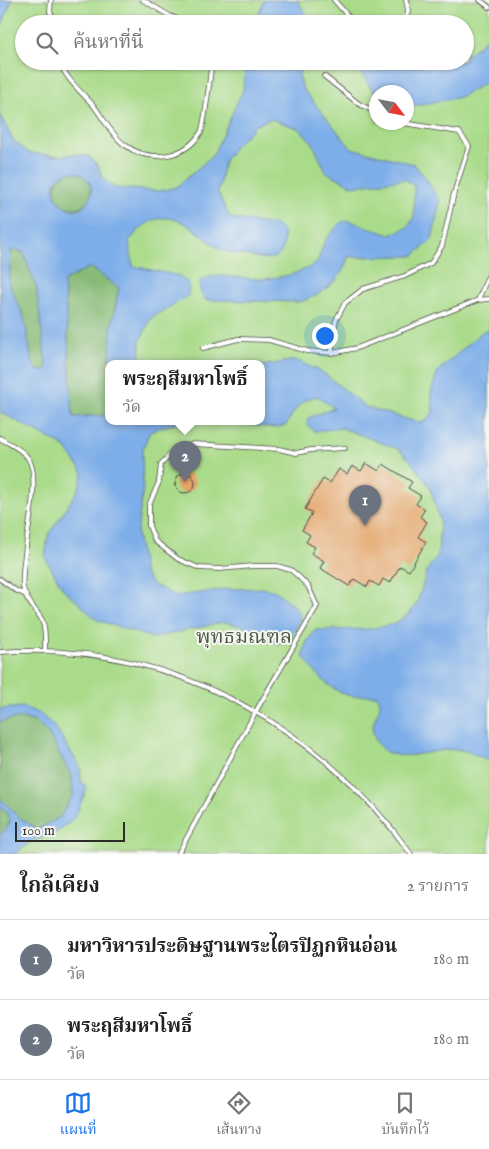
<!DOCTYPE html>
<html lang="th">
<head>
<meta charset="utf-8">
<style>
  body { margin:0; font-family:"IM FELL English","Noto Serif Thai",serif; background:#f6f6f6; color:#222 }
  .compass { position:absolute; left:369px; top:85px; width:45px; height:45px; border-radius:50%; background:#fff; box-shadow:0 1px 4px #0004; rotate:122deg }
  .scale { position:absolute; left:15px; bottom:12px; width:110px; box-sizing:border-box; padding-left:5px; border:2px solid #2b2b2b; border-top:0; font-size:14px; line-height:18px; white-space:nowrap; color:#2b2b2b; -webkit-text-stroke:4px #f6f6f2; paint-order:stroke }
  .you { position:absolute; left:324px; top:335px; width:18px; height:18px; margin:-12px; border:4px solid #fff; border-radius:50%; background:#1a73e8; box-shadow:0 0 0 8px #1a73e833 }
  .badge { display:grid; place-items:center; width:32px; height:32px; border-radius:50%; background:#1a73e8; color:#fff; font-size:16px; font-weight:700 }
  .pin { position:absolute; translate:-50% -41px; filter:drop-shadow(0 1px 2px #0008) }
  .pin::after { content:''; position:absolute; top:26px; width:18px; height:15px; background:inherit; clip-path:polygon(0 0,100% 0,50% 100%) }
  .popup { position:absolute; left:105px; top:360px; width:160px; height:65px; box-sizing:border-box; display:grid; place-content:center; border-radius:10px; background:#fff; filter:drop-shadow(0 1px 4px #0005); font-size:16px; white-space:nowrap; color:#767676 }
  .popup b { font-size:19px; color:#222 }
  .popup::after { content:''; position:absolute; left:50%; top:100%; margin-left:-10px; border:10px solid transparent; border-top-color:#fff }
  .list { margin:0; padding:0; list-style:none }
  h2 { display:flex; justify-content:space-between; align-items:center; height:65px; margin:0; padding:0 20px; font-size:21px }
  h2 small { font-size:16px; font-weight:400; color:#767676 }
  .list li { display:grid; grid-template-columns:32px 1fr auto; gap:15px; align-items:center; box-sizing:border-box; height:80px; padding:0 20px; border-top:1px solid #e0e0e0 }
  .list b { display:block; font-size:19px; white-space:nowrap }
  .list p { margin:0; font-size:16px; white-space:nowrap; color:#767676 }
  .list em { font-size:16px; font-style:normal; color:#767676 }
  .icon { flex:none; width:28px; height:28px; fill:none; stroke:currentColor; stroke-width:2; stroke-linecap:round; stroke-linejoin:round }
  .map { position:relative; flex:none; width:489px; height:854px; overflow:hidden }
  .search { position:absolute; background:#fff; box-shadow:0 1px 4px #0004; left:15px; right:15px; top:15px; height:55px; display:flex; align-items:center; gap:12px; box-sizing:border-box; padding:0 18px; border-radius:28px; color:#767676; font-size:19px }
  .sheet { height:225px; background:#fff }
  nav { display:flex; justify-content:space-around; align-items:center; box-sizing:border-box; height:70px; border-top:1px solid #e0e0e0; background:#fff; font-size:14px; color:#767676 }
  nav a { display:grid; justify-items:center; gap:2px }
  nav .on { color:#1a73e8 }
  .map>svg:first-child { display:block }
</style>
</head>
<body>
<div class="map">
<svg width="489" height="854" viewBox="0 0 489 854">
  <rect width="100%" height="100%" fill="#f6f6f2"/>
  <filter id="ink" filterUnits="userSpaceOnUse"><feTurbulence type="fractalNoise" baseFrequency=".02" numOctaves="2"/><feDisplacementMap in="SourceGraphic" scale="10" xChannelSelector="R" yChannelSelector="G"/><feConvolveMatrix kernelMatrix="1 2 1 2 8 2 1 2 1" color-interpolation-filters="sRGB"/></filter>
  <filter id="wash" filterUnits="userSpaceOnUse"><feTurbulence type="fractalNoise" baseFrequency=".0096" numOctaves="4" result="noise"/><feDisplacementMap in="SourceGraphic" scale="20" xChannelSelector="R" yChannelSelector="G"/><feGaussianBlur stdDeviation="1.12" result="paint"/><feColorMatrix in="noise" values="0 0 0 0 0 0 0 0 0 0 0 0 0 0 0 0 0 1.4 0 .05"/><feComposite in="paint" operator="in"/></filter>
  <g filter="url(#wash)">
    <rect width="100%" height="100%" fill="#efe9d3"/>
    <path fill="#aadb8a" stroke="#6a835a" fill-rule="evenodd" d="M0,0H489V854H0ZM24,24H465V61H24ZM376,92H406V122H376ZM109,363H261V421H109Z"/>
    <path fill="#87bb76" stroke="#597350" d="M55 190a18 18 0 1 1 36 0a18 18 0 1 1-36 0Z
      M11,250L23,252L36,286L48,371H38L32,362L24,317L9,284Z
      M90,267L119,288L111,328L110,359L112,363H109V415L73,417L64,281Z
      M23,718L36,722L50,736L72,777L73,795L60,817L38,829L21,819L0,798V723L5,720Z
      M0,807L6,812L10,820L6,829L0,835Z"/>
    <path fill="#7eaee9" stroke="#546c8a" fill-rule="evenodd" d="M0,0H12L0,30Z
      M264,0H297L310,19L321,24H254Z
      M489,33V81L460,97L419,105H407L406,92L376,93L372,90L353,61H399L416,67L444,61H465V56L483,42Z
      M246,61H302L299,75L303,89L351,148L414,164L425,177L440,201L432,240L413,256L348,257C343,280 320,296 299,302L205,300L200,291V281C215,272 239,278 257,279C278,279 299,274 317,263L325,240L341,222L350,221L390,235L408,227L414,217V186L405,179L353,186L326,172L312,142L300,129L271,119L256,125L234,147L224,161L218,193L230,218L275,225L283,231C288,263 269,261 245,255C238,254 229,253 222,250C203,239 187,217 163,218C146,220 139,230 129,241L133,266L180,276L189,284L188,296L151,318L140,341V356L145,363H112L110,359L111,328L119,288L90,267L64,281L73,417L109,415V421H261V366L296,360L322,372L366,407L420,423L428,419L433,412L431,392L438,371L483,331L489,330V760C480,757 469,751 460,750C434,746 389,771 375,739C368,723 380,714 380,702C380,700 378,698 377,695C369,695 361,696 353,696C333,694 314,672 303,656L306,643L315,630L370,629L394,624L409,614L418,601L427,570L438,555L440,521L430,487L409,459L398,449L342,428L314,431L307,425L308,418L334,408L317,396C299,400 295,410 286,425L276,428C237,425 184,413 149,433L142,452L143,488L137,534L144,573L152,584L176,596L227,589L262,588L276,591L299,611L300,621L288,642L277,643L242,626L224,622L152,638L97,620L63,589L45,557L48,536L78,490L83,473L65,447L0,412V115L13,140L29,153L59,156L76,154L90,157L98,166L103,179L115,188L159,191L177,187L213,155L243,90ZM73,172C87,174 97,187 88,201C68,229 32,178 73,172ZM11,250L23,252L36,286L47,371H38L32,362L24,317L9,284Z
      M23,707L39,713L55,727L80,766L81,781L87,788L76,815L70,822L54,834L32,841L15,854H0V835L6,829L10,821L6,812L0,807V798L21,819L38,829L60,817L73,795L72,777L50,736L36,722L23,718L5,720L0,723V709Z"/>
    <g id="blocks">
      <path fill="#e4a569" d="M366,463L379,471L383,464L412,482L408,488L421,496L416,504L425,509L420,517L427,522L418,537L426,542L409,571L400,566L390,583L383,579L379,586L370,581L367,587L354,579L349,586L320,568L324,561L311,553L315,547L306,542L310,535L302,530L312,513L305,509L323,479L330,483L339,469L347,474L352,466L361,471Z
        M175 483a10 10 0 1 1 20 0a10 10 0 1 1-20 0Z"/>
    </g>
  </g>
  <g filter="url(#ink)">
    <use href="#blocks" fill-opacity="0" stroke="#484844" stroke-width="1"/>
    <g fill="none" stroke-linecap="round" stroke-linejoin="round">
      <defs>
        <path id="service" d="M51,0L50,11L55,24
          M143,0L170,16L190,24
          M334,0L355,24
          M406,0L408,10L406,24
          M480,0L489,7
          M59,61C66,79 81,92 94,106C103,118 113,137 125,145C149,163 185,159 201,132C205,125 210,75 212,61
          M324,76L359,104L376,112
          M478,300L489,299
          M203,348L238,339L269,340L307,351L332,353L357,348L478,300L489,274
          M332,353V339L336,320L345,303L363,289L405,276L431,263L442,246L454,193L469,146L459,132L397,122
          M0,438C9,444 22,449 28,458C44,480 19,557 23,587C25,600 36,609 42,620C46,630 45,640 45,650
          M0,579L15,590L26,595
          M0,652C163,640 317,722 411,854
          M178,854L256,711L317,606L308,586L299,577L291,570L277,566H253L220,569L199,568L178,559L155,541L149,526V505L159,482L161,464L173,452L193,444L279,449L296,453L311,450L345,448"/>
      </defs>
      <use href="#service" stroke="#484844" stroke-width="5.5"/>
      <use href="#service" stroke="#fff" stroke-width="4"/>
    </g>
  </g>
  <g text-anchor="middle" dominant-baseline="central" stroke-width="4" stroke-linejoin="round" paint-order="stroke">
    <g font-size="20" fill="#4b5743" stroke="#f6f6f2">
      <text x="244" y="637">พุทธมณฑล</text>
    </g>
  </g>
</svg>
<svg class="compass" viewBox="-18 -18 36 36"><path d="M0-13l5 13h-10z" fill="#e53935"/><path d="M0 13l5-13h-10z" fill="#767676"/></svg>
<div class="scale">100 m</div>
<div class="you"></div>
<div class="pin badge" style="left:365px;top:526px;background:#6b7280">1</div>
<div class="pin badge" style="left:185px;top:482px;background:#6b7280">2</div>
<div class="popup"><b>พระฤสีมหาโพธิ์</b>วัด</div>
<div class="search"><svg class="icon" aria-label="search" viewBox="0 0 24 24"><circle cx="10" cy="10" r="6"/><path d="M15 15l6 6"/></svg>ค้นหาที่นี่</div>
</div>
<section class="sheet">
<h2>ใกล้เคียง<small>2 รายการ</small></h2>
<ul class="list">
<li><span class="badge" style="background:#6b7280">1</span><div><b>มหาวิหารประดิษฐานพระไตรปิฏกหินอ่อน</b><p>วัด</p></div><em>180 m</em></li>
<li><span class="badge" style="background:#6b7280">2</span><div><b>พระฤสีมหาโพธิ์</b><p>วัด</p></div><em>180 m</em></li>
</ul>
</section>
<nav>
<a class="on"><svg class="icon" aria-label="map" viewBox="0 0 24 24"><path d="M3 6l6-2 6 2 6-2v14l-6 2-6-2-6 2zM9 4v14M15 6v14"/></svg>แผนที่</a>
<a><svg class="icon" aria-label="directions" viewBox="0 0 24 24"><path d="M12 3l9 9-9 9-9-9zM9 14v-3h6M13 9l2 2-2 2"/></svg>เส้นทาง</a>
<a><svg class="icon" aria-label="saved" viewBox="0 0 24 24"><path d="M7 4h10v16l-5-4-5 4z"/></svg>บันทึกไว้</a>
</nav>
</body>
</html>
